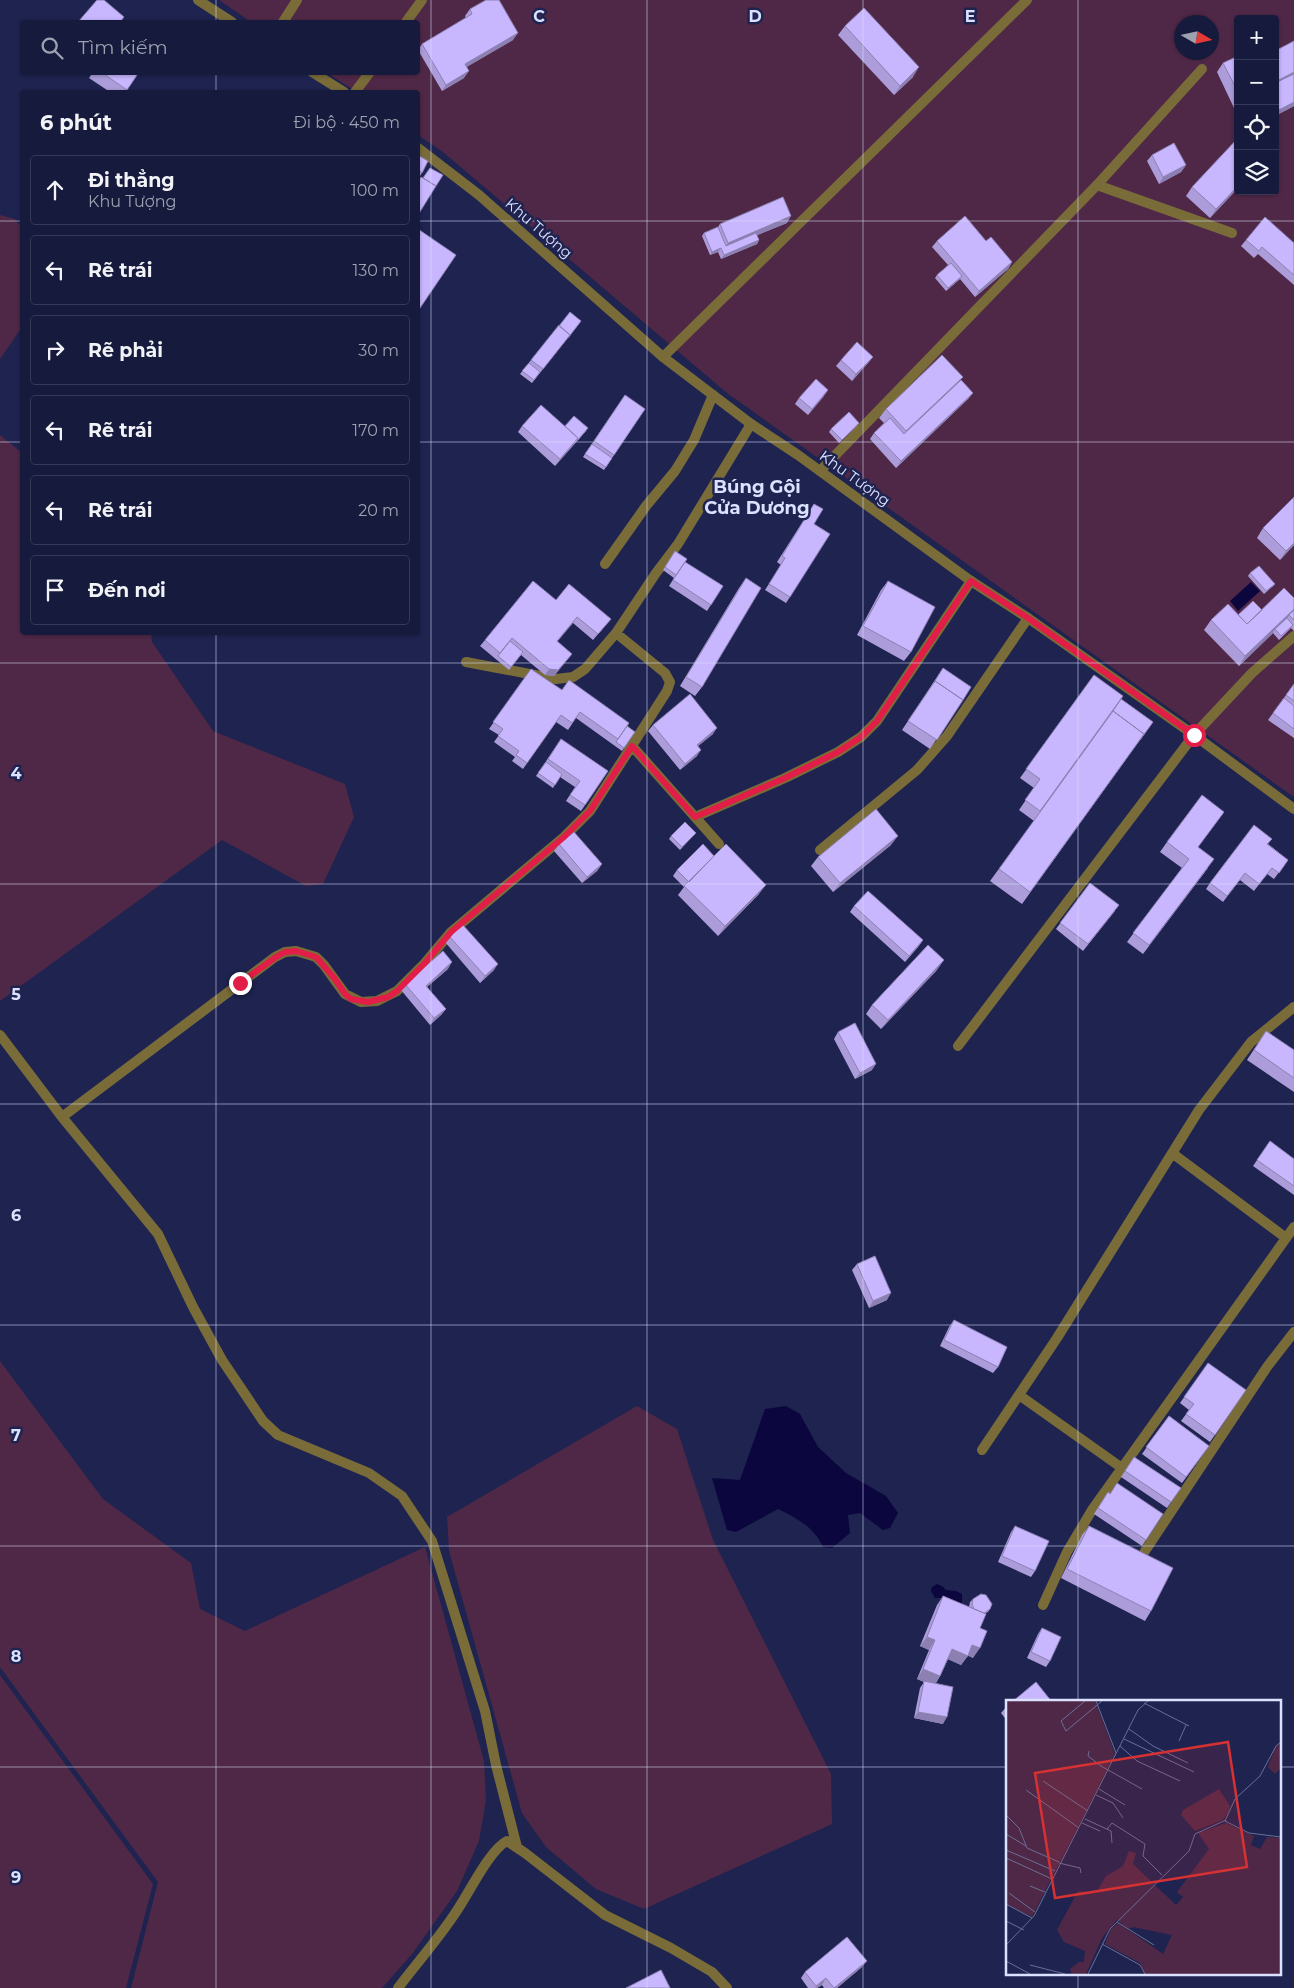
<!DOCTYPE html>
<html lang="vi">
<head>
<meta charset="utf-8">
<style>
  body { margin:0; font-family:Montserrat,sans-serif; background:#232747; color:#f1f3f6 }
  .controls { position:absolute; right:15px; top:15px; display:grid; overflow:hidden; border-radius:5px; box-shadow:0 1px 4px #0004 }
  .controls button { width:45px; height:45px; display:grid; place-items:center; padding:0; border:0; border-bottom:1px solid #353856; background:#161a3c; color:#f1f3f6; font:25px sans-serif }
  .compass { position:absolute; left:1174px; top:15px; width:45px; height:45px; border-radius:50%; background:#161a3c; box-shadow:0 1px 4px #0004; rotate:99deg }
  .stop { position:absolute; width:15px; height:15px; margin:-11px; border:4px solid #e11d48; border-radius:50%; background:#fff }
  .stop.end { background:#e11d48; border-color:#fff; box-shadow:0 1px 5px #0008 }
  .list { margin:0; padding:0; list-style:none }
  h2 { display:flex; justify-content:space-between; align-items:center; height:65px; margin:0; padding:0 20px; font-size:21px }
  h2 small { font-size:16px; font-weight:400; color:#9ea1af }
  .list li { display:grid; grid-template-columns:32px 1fr auto; gap:15px; align-items:center; box-sizing:border-box; height:70px; margin:0 10px 10px; padding:0 10px; border:1px solid #353856; border-radius:5px }
  .list b { display:block; font-size:19px; white-space:nowrap }
  .list p { margin:0; font-size:16px; white-space:nowrap; color:#9ea1af }
  .list em { font-size:16px; font-style:normal; color:#9ea1af }
  .icon { flex:none; width:28px; height:28px; fill:none; stroke:currentColor; stroke-width:2; stroke-linecap:round; stroke-linejoin:round }
  .map { position:relative; flex:none; width:1294px; height:1988px; overflow:hidden }
  .search { position:absolute; background:#161a3c; box-shadow:0 1px 4px #0004; left:20px; top:20px; width:400px; height:55px; display:flex; align-items:center; gap:12px; box-sizing:border-box; padding:0 18px; border-radius:5px; color:#9ea1af; font-size:19px }
  .panel { position:absolute; background:#161a3c; box-shadow:0 1px 4px #0004; left:20px; top:90px; width:400px; height:545px; border-radius:5px }
  .map>svg:first-child { display:block }
</style>
</head>
<body>
<div class="map">
<svg width="1294" height="1988" viewBox="0 0 1294 1988">
  <rect width="100%" height="100%" fill="#1e2350"/>
  <path fill="#502847" fill-rule="evenodd" d="M219,0H1294V797L727,393L443,152L418,135V92H357L327,73L418,72V22H251ZM1238,19H1275V191H1238ZM1182,22H1212V52H1182Z
    M0,215L15,219L22,228V327L0,359Z
    M0,435L22,453V632L151,633L152,642L213,731L345,784L354,817L323,884L306,886L222,840L0,1001Z
    M0,1361L103,1499L191,1563L200,1609L245,1631L425,1547L484,1761L486,1800L479,1841L457,1891L412,1954L382,1988H131L158,1882L0,1667Z
    M637,1406L677,1429L713,1540L831,1774L832,1824L644,1909L596,1889L546,1847L522,1813L449,1551L447,1517Z
    M0,1675L153,1884L126,1988H0Z"/>
  <path fill="#0b063e" d="M1251,582L1260,591L1238,611L1230,601Z
    M786,1406L800,1414L818,1447L846,1473L886,1496L898,1513L890,1528L883,1530L860,1513L848,1515L850,1533L832,1548L823,1547C815,1528 797,1518 778,1509L736,1532L727,1530L712,1478L740,1480L765,1409Z
    M937,1584L942,1586L946,1590L956,1591L962,1594V1605L944,1598H935L931,1591L932,1587Z"/>
  <g fill="none" stroke-linecap="round" stroke-linejoin="round">
    <path stroke="#796c39" stroke-width="10" d="M283,22L297,0
      M406,22L422,0
      M355,92L370,72
      M1097,185L1232,233
      M663,357L1027,0
      M820,471L1097,185L1202,69
      M605,564L646,506L675,471L694,440L713,395
      M466,662L556,679L573,677L585,669L616,633L656,573L678,544L751,424
      M632,746L719,844
      M695,817L785,778L838,752L861,737L877,721L971,581
      M820,850L917,770L947,736L1028,618
      M0,1035L62,1117L158,1234L193,1307L222,1360L263,1421L278,1435L369,1473L402,1496L432,1541L485,1711L496,1765L517,1847
      M958,1046L1194,735L1252,673L1294,636
      M62,1117L275,957L285,952L296,951L316,957L324,965L345,994L361,1002L377,1001L397,991L425,963L451,932L564,837L590,811L667,691L670,682L665,673L616,633
      M1172,1153L1286,1238
      M1019,1395L1122,1468
      M982,1450L1057,1338L1199,1110L1251,1042L1294,1007
      M1145,1551L1267,1367L1294,1332
      M1043,1605L1067,1552L1092,1510L1294,1227
      M398,1988C417,1963 439,1938 456,1912C468,1895 490,1849 507,1841L525,1853L605,1915L671,1948L712,1972L727,1988"/>
    <path stroke="#796c39" stroke-width="10" d="M198,0L232,22
      M312,72L344,92
      M418,148L479,195L663,357L751,424L798,455L971,581L1028,618L1194,735L1294,809"/>
  </g>
  <path fill="#ac9dda" d="M470,9L513,40L466,67L464,78L442,91L418,50L422,44L466,18L465,16Z
    M845,26L913,77L894,95L838,35Z
    M1294,41V106L1275,116V51Z
    M1238,56V106L1234,108L1217,72L1223,63Z
    M93,72H139L125,92H110L89,78Z
    M418,155L422,173L420,176L418,175Z
    M1152,155L1186,165L1181,172L1159,184L1147,161Z
    M1192,187L1238,188L1210,218L1186,196Z
    M787,223L757,235L759,240L757,244L721,259L718,252L710,255L702,236L704,233L718,227L720,224Z
    M1246,240L1294,243V285L1258,254L1254,258L1241,246Z
    M937,241H986L1012,262L1008,269L975,297L960,279L946,291L935,278L937,275L948,265L932,247Z
    M581,321L532,383L520,374L531,360Z
    M873,357L868,363L852,381L836,366L841,360Z
    M961,380L973,393L968,399L896,468L870,439L874,433L884,423L879,418L886,409Z
    M625,395L645,409L604,470L583,457Z
    M824,396L808,415L795,404L799,398Z
    M522,426H565L586,431L555,466L518,432Z
    M857,426L839,443L829,432L831,429Z
    M814,504V524L790,597L786,603L765,590L781,565L777,562Z
    M1263,528L1294,545L1280,560L1257,538Z
    M675,551L685,562L723,586L707,611L669,586L674,578L663,570Z
    M1250,573L1275,584L1272,587L1264,594L1248,576Z
    M746,578L702,687L695,696L680,686L739,588Z
    M888,581L911,652L904,661L857,635L881,590Z
    M1294,598V631L1291,628L1279,640L1273,633L1239,666L1204,630L1211,620L1262,610Z
    M556,600L611,619L593,640L573,623L557,642L567,660L554,676L545,675L521,655L509,670L480,646L485,640Z
    M943,668L971,687L930,749L902,730Z
    M531,669L562,690L627,726L635,732L622,751L576,718L568,730L556,722L523,769L512,761L515,757L494,742L499,735L489,729Z
    M1094,675L1121,699L1153,722L1022,904L990,881L1034,821L1019,810L1034,788L1020,778Z
    M1294,684V738L1268,720Z
    M653,725L713,734L698,746L697,756L680,770L648,731Z
    M561,739L608,771L581,811L566,801L575,787L560,777L553,788L536,776Z
    M1224,812L1198,847L1208,868L1143,954L1127,942L1182,868L1160,852L1167,842Z
    M696,833L680,850L669,839L671,836Z
    M1272,839L1268,844L1288,860L1274,879L1267,874L1254,891L1240,880L1223,902L1206,889L1210,883Z
    M559,844L602,864L597,871L582,883L554,851Z
    M891,845L833,892L811,866L818,857Z
    M677,870L759,894L718,936L678,895L684,887L673,876Z
    M1090,883L1115,911L1083,951L1056,929Z
    M854,906L923,940L918,947L905,962L850,912Z
    M449,936L494,970L480,983L445,942Z
    M448,969L427,987L446,1009L441,1015L430,1025L401,990L405,984Z
    M937,970L881,1029L866,1014L872,1005Z
    M1266,1031L1294,1050V1092L1247,1060Z
    M838,1032L872,1070L855,1079L834,1039Z
    M1270,1141L1294,1159V1195L1253,1166Z
    M857,1264L887,1300L869,1308L852,1270Z
    M954,1320L998,1367L993,1373L940,1346L949,1327Z
    M1208,1363L1246,1390L1210,1442L1181,1421L1189,1410L1180,1403Z
    M1169,1416L1209,1446L1182,1483L1142,1454Z
    M1134,1457L1181,1488L1167,1508L1121,1477Z
    M1108,1492L1163,1514L1142,1546L1094,1514Z
    M1015,1526L1035,1571L1031,1577L998,1562L1011,1532Z
    M1089,1526L1151,1611L1145,1621L1061,1578L1082,1535Z
    M943,1596L969,1607L970,1602L973,1599L990,1609L988,1612L986,1613L980,1628L973,1658L968,1655L961,1665L948,1659L940,1676L936,1683L943,1724L914,1718L920,1688L924,1682L917,1679L929,1650L920,1646L937,1605Z
    M1042,1628L1050,1661L1046,1667L1027,1658L1038,1634Z
    M1008,1705V1722L1001,1713Z
    M862,1967L837,1988H824L822,1985L817,1988H808L801,1978L805,1972Z"/>
  <path fill="#8c80b2" d="M518,33L513,40L460,71L465,64Z
    M919,67L913,77L894,95L900,86Z
    M469,71L464,78L442,91L446,85Z
    M1294,72V78L1275,88V82Z
    M1294,102V106L1275,116L1279,110Z
    M1186,165L1181,172L1159,184L1163,177Z
    M1238,186V188L1210,218L1216,209Z
    M791,216L787,223L724,249L728,243Z
    M759,240L757,244L721,259L724,255Z
    M721,248L718,252L710,255L712,252Z
    M1012,262L1008,269L975,297L979,291Z
    M962,276L960,279L946,291L948,288Z
    M873,357L868,363L852,381L856,374Z
    M828,390L824,396L808,415L812,409Z
    M973,393L968,399L896,468L901,461Z
    M859,423L857,426L839,443Z
    M588,428L586,431L555,466L560,459Z
    M1294,543V545L1280,560L1286,551Z
    M1294,609L1285,621L1275,629L1273,633L1239,666L1245,656Z
    M572,654L554,676L545,675L549,669Z
    M717,728L713,734L692,751L697,745Z
    M701,750L697,756L680,770L685,764Z
    M898,836L891,845L833,892L840,883Z
    M602,864L597,871L582,883L587,877Z
    M766,885L759,894L718,936L725,926Z
    M923,940L918,947L905,962L909,956Z
    M944,960L937,970L881,1029L888,1020Z
    M452,962L448,969L421,992L426,986Z
    M498,964L494,970L480,983L485,976Z
    M446,1009L441,1015L430,1025L434,1018Z
    M876,1064L872,1070L855,1079L860,1073Z
    M891,1293L887,1300L869,1308L873,1301Z
    M927,1637L935,1640L929,1650L920,1646Z
    M972,1645L980,1648L973,1658L966,1655L968,1656L961,1665L945,1658L952,1649Z
    M923,1669L940,1676L934,1686L917,1679Z
    M918,1712L947,1717L943,1724L914,1718Z
    M867,1961L862,1967L837,1988H834Z
    M826,1978L822,1985L817,1988H815Z"/>
  <path fill="#c8b7fe" stroke="#8c80b2" d="M97,0H104L124,17L120,22H78Z
    M486,0H499L518,33L465,64L469,71L446,85L422,44L472,14L470,9Z
    M864,8L919,67L900,86L845,26Z
    M1294,41V72L1275,82V51Z
    M1238,56V92L1223,63Z
    M101,72H139L127,90Z
    M1294,74V102L1279,110L1275,102V83Z
    M1238,138V186L1216,209L1192,187Z
    M1174,143L1186,165L1163,177L1152,155Z
    M418,155L428,161L422,173L418,170Z
    M430,168L443,175L436,186L423,178Z
    M421,177L436,186L418,215V181Z
    M783,197L791,216L728,243L720,224Z
    M965,216L986,241L991,237L1012,262L979,291L937,241Z
    M1265,217L1294,243V275L1262,247L1259,251L1246,240Z
    M718,227L726,246L756,233L759,240L724,255L721,248L712,252L704,233Z
    M418,229L456,255L418,311Z
    M951,263L962,276L948,288L937,275Z
    M570,312L581,321L568,338L570,335L559,326Z
    M559,325L570,335L543,369L531,360Z
    M857,342L873,357L856,374L841,360Z
    M942,355L963,377L906,431L886,409Z
    M529,363L540,372L534,380L522,371Z
    M816,379L828,390L812,409L799,398Z
    M961,380L973,393L901,461L874,433L890,418L904,434Z
    M625,395L645,409L614,455L594,441Z
    M541,405L578,438L560,459L522,426Z
    M849,412L859,423L842,440L831,429Z
    M574,416L588,428L576,442L578,438L565,426Z
    M592,444L612,458L606,467L585,454Z
    M1294,497V543L1286,551L1263,528Z
    M814,504L823,509L814,524L830,534L790,597L769,584L785,558L782,556Z
    M675,551L687,559L676,575L665,567Z
    M685,562L723,586L711,605L673,580Z
    M1259,566L1275,584L1266,591L1250,573Z
    M746,578L761,588L702,687L686,677Z
    M533,581L556,600L569,584L611,619L598,634L577,617L557,641L572,654L558,670L549,669L512,638L500,653L485,640Z
    M888,581L935,607L911,652L863,626Z
    M1284,588L1294,598V609L1245,656L1211,620L1228,604L1247,624Z
    M1253,601L1262,610L1247,624L1238,615Z
    M1294,610V620L1289,615Z
    M1287,618L1293,625L1281,636L1275,629Z
    M510,641L523,652L511,667L498,656Z
    M943,668L971,687L963,700L935,681L933,684Z
    M531,669L562,690L569,680L629,723L618,739L580,712L572,723L561,715L527,763L516,755L519,751L498,736L503,729L493,722Z
    M1094,675L1123,696L1040,811L1025,800L1040,779L1026,769Z
    M935,681L963,700L937,740L908,721Z
    M1294,684V701L1286,695Z
    M690,694L717,728L697,745L701,750L685,764L653,725Z
    M1284,698L1294,706V729L1273,713Z
    M1121,699L1153,722L1140,740L1144,734L1113,711Z
    M1113,711L1144,734L1030,892L999,869Z
    M627,726L635,732L624,748L616,742Z
    M561,739L608,771L585,805L570,795L580,781L548,759Z
    M546,762L562,774L555,785L538,773Z
    M1202,795L1224,812L1198,847L1214,859L1149,945L1133,933L1189,859L1167,842Z
    M876,809L898,836L840,883L818,857Z
    M685,822L696,833L682,847L671,836Z
    M1254,825L1272,839L1267,844L1288,860L1279,873L1272,868L1259,884L1245,873L1227,896L1210,883Z
    M574,832L602,864L587,877L559,844Z
    M703,844L714,856L689,882L677,870Z
    M726,844L766,885L725,926L684,886Z
    M1090,883L1119,905L1088,944L1060,923Z
    M868,891L923,940L909,956L854,906Z
    M462,924L498,964L485,976L449,936Z
    M928,945L944,960L888,1020L872,1005Z
    M443,951L452,962L426,986L446,1009L434,1018L405,984Z
    M855,1023L876,1064L860,1073L838,1032Z
    M1266,1031L1294,1050V1078L1254,1050Z
    M1270,1141L1294,1159V1186L1257,1160Z
    M875,1256L891,1293L873,1301L857,1264Z
    M954,1320L1007,1347L998,1367L944,1340Z
    M1208,1363L1246,1390L1215,1435L1186,1414L1194,1404L1184,1397Z
    M1169,1416L1209,1446L1186,1477L1146,1447Z
    M1134,1457L1181,1488L1171,1502L1125,1471Z
    M1117,1483L1163,1514L1146,1540L1098,1508L1108,1492L1110,1494Z
    M1015,1526L1049,1541L1035,1571L1002,1556Z
    M1089,1526L1173,1568L1151,1611L1067,1569Z
    M981,1594L986,1595L992,1604L990,1609L984,1613L974,1609L972,1604L973,1599Z
    M943,1596L986,1614L980,1628L987,1631L980,1648L972,1645L968,1656L952,1649L940,1676L923,1669L935,1640L927,1637Z
    M1042,1628L1061,1637L1050,1661L1031,1652Z
    M924,1681L953,1687L947,1717L918,1712Z
    M1036,1682L1052,1702H1012Z
    M847,1937L867,1961L834,1988L826,1978L816,1986L805,1972Z
    M661,1970L670,1988H626Z"/>
  <g fill="none" stroke-linecap="round" stroke-linejoin="round">
    <path stroke="#e11d48" stroke-width="6" d="M240,983L276,957L285,952L296,951L316,957L335,979L345,994L351,999L368,1002L388,997L397,991L425,963L451,932L564,837L590,811L632,746L695,817L785,778L838,752L861,737L877,721L971,581L1028,618L1194,735"/>
  </g>
  <path fill="none" stroke="#dbe1ff" stroke-width="1" stroke-opacity="0.55" d="M216,0V22M431,0V1988M647,0V1988M863,0V1988M1078,0V1702M216,72V92M0,221H22M418,221H1294M0,442H22M418,442H1294M216,632V1988M0,663H1294M0,884H1294M0,1104H1294M0,1325H1294M0,1546H1294M0,1767H1008M1280,1767H1294M1078,1974V1988"/>
  <g text-anchor="middle" dominant-baseline="central" stroke-width="5" stroke-linejoin="round" paint-order="stroke">
    <g font-size="15" fill="#dbe1ff" stroke="#1e2350">
      <text transform="translate(539 228) rotate(41)">Khu Tượng</text>
      <text transform="translate(855 478) rotate(36)">Khu Tượng</text>
    </g>
    <g font-size="18" font-weight="bold" fill="#dbe1ff" stroke="#1e2350">
      <text x="757" y="487">Búng Gội<tspan x="757" dy="21">Cửa Dương</tspan></text>
    </g>
  </g>
  <g transform="translate(1006 1700)">
    <rect width="275" height="275" fill="#1e2350"/>
    <path d="M0,1H89L109,54L26,217L0,204ZM275,43V68L269,74L262,67L269,48ZM213,89L224,106L223,111L217,120L189,131L175,115L177,110ZM220,123L248,136L245,145L254,149L261,137L275,138V274H139L134,263L99,244L105,229L112,223L157,254L166,235L127,227L122,229L111,220L96,238L80,274H66L64,269L73,262H78L79,251L58,242L51,230L72,191L90,193L100,176L117,166L123,151L130,153L127,164L170,205L177,197L171,192L203,149L192,133Z" fill="#502847"/>
    <path fill="none" stroke="#6a6f96" stroke-width="1" d="M79,1L55,21L60,31L96,1M90,1L110,53M138,3L183,26M123,29L147,46L182,63M118,39L188,72M173,41L180,25M275,42L270,46L254,76L229,99L219,121L243,133L275,137M114,46L131,61L174,81M83,51L82,56L95,66L136,89M37,81L82,111M93,89L119,105M20,90L73,128M90,95L107,103L117,118M0,115L13,128L21,148L53,162M79,119L105,131L106,143M76,123L94,131M101,129L106,123L139,144L137,156L156,175M0,134L20,146M0,150L49,171M0,158L46,179M53,163L74,168L75,173M24,186L39,192M3,193L29,212M0,204L26,218M0,221L18,230M111,222L148,245M96,244L134,265L139,274M0,245L28,216L132,10L142,1M0,261L24,274M24,265L59,274M82,274L104,229L183,151L189,134L220,120"/>
    <path fill="#d63133" fill-opacity="0.15" stroke="#d63133" stroke-width="2.5" d="M222,42L241,167L49,198L29,73Z"/>
    <rect width="275" height="275" fill="none" stroke="#dbe1ff" stroke-width="2.5"/>
  </g>
  <g font-size="16" text-anchor="middle" font-weight="bold" fill="#dbe1ff" stroke="#1e2350" stroke-width="5" stroke-linejoin="round" paint-order="stroke">
    <text x="539" y="22">C</text>
    <text x="755" y="22">D</text>
    <text x="970" y="22">E</text>
    <text x="16" y="779">4</text>
    <text x="16" y="1000">5</text>
    <text x="16" y="1221">6</text>
    <text x="16" y="1441">7</text>
    <text x="16" y="1662">8</text>
    <text x="16" y="1883">9</text>
  </g>
</svg>
<div class="controls">
<button>+</button>
<button>−</button>
<button><svg class="icon" aria-label="locate" viewBox="0 0 24 24"><circle cx="12" cy="12" r="6"/><path d="M12 2v4M12 18v4M2 12h4M18 12h4"/></svg></button>
<button><svg class="icon" aria-label="layers" viewBox="0 0 24 24"><path d="M12 4l9 5-9 5-9-5zM3 14l9 5 9-5"/></svg></button>
</div>
<svg class="compass" viewBox="-18 -18 36 36"><path d="M0-13l5 13h-10z" fill="#e53935"/><path d="M0 13l5-13h-10z" fill="#9ea1af"/></svg>
<div class="stop" style="left:1194px;top:735px"></div>
<div class="stop end" style="left:240px;top:983px"></div>
<div class="search"><svg class="icon" aria-label="search" viewBox="0 0 24 24"><circle cx="10" cy="10" r="6"/><path d="M15 15l6 6"/></svg>Tìm kiếm</div>
<section class="panel">
<h2>6 phút<small>Đi bộ · 450 m</small></h2>
<ul class="list">
<li><svg class="icon" aria-label="ahead" viewBox="0 0 24 24"><path d="M12 20V5M6 11l6-6 6 6"/></svg><div><b>Đi thẳng</b><p>Khu Tượng</p></div><em>100 m</em></li>
<li><svg class="icon" aria-label="left" viewBox="0 0 24 24"><path d="M17 20v-9H6M10 6l-5 5 5 5"/></svg><div><b>Rẽ trái</b></div><em>130 m</em></li>
<li><svg class="icon" aria-label="right" viewBox="0 0 24 24"><path d="M7 20v-9h11M14 6l5 5-5 5"/></svg><div><b>Rẽ phải</b></div><em>30 m</em></li>
<li><svg class="icon" aria-label="left" viewBox="0 0 24 24"><path d="M17 20v-9H6M10 6l-5 5 5 5"/></svg><div><b>Rẽ trái</b></div><em>170 m</em></li>
<li><svg class="icon" aria-label="left" viewBox="0 0 24 24"><path d="M17 20v-9H6M10 6l-5 5 5 5"/></svg><div><b>Rẽ trái</b></div><em>20 m</em></li>
<li><svg class="icon" aria-label="arrive" viewBox="0 0 24 24"><path d="M6 21V4h12l-3 4 3 4H6"/></svg><div><b>Đến nơi</b></div></li>
</ul>
</section>
</div>
</body>
</html>
